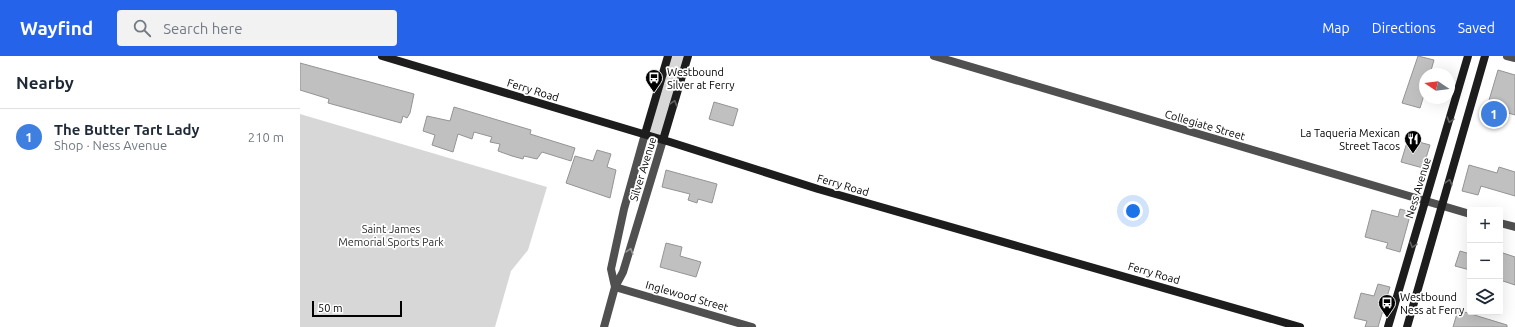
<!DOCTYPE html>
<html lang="en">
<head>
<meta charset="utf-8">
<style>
  body { margin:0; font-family:Ubuntu,sans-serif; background:#f2f2f3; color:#1f2937 }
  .controls { position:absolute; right:12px; bottom:12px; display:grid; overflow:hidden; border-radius:4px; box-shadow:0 4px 16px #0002 }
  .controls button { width:36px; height:36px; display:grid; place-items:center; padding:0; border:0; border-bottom:1px solid #e0e1e3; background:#fff; color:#1f2937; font:20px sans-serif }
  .compass { position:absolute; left:1119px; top:12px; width:36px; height:36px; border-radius:50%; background:#fff; box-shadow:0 4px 16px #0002; rotate:283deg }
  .scale { position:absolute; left:12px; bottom:10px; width:90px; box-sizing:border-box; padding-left:4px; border:2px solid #000; border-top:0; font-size:11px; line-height:14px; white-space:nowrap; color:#000; -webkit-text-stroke:3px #fff; paint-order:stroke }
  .you { position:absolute; left:833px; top:155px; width:14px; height:14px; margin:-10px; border:3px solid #fff; border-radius:50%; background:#1a73e8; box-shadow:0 0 0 6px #1a73e833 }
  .badge { display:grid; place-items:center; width:26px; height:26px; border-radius:50%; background:#2563eb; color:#fff; font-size:13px; font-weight:700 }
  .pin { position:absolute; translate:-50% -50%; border:2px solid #fff; box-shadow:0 1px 4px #0006 }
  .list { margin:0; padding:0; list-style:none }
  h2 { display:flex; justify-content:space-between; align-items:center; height:52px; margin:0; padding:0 16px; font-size:17px }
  h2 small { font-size:13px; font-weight:400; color:#747a83 }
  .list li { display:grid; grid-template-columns:26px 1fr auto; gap:12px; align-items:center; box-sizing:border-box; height:56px; padding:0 16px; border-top:1px solid #e0e1e3 }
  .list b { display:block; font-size:15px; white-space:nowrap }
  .list p { margin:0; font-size:13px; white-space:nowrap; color:#747a83 }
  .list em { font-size:13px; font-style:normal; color:#747a83 }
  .icon { flex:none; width:22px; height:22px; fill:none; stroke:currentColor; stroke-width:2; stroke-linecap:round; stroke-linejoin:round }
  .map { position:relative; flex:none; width:1215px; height:271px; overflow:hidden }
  header { display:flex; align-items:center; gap:24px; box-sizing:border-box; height:56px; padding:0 20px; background:#2563eb; color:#fff }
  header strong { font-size:19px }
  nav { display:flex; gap:22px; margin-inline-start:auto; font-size:14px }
  .search { width:280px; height:36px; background:#f2f2f3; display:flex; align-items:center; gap:10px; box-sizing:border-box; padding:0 14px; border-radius:4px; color:#747a83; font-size:15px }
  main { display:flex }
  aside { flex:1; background:#fff }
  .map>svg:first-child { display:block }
</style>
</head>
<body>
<header>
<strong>Wayfind</strong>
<div class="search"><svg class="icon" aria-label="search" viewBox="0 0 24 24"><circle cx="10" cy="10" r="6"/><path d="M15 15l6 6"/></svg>Search here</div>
<nav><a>Map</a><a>Directions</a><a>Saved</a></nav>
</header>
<main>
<aside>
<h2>Nearby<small></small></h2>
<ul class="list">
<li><span class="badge" style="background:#3f7fe0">1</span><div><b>The Butter Tart Lady</b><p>Shop · Ness Avenue</p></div><em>210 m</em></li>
</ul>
</aside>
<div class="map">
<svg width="1215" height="271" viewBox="0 0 1215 271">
  <rect width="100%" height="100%" fill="#fff"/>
  <path fill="#d7d7d7" d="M368,0H388L363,84L345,78Z
    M0,58L247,131L228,194L211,215L195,271H0Z"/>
  <path fill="#c0c0c0" stroke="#949494" d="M1118,0L1134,4L1130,18H1125V36L1120,52L1102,47Z
    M0,7L114,38L110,57L107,62L103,60L101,67L28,47L29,43L0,34Z
    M1198,14L1215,19V59L1187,51Z
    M414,46L438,53L433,70L409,63Z
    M154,51L231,74L230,78L275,92L271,105L242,96L237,103L224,100L223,103L212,100L198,95L200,88L190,86L192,81L174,76L172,83L158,78L153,96L132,89L135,79L123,75L127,60L150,65Z
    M1108,83L1130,89L1123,112L1101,106Z
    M297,94L311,98L307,111L316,114L310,142L266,127L275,100L293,105Z
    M1169,109L1197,117L1199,111L1215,116V140L1181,130L1178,139L1162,135Z
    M366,114L417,128L412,147L398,143L397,147L388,144L390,138L362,131Z
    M1100,153L1111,156L1100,196L1086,192L1088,187L1065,181L1072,154L1098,161Z
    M366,187L382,191L380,200L401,206L396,221L360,211Z
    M1160,195L1170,198V214L1155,210Z
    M1200,196L1215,201V229L1200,224Z
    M1078,228L1090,231L1078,271H1065L1067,265L1054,262L1061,237L1074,240Z
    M1158,254L1207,269V271H1153Z"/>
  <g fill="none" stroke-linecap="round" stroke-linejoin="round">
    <path stroke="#505050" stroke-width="8" d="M634,0L1170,158
      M1207,0L1215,2
      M1200,167L1215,171
      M315,231L311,213L324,153L345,78
      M315,231L452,271
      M304,271L315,231L323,216L363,84"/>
    <path stroke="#1d1d1d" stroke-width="8" d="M82,0L370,86L518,133L1000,271
      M345,78L368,0
      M363,84L388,0
      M1088,271L1168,0
      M1107,271L1185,0"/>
  </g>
  <defs><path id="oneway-chevron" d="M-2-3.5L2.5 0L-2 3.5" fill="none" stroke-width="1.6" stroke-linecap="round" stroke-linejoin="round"/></defs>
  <g stroke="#616161">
    <use href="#oneway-chevron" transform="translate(374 47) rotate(-74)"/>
    <use href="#oneway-chevron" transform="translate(1150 64) rotate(107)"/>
    <use href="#oneway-chevron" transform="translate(1149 126) rotate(-74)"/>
    <use href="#oneway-chevron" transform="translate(1113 189) rotate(106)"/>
  </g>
  <use stroke="#969696" href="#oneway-chevron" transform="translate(330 195) rotate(-73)"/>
  <defs>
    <symbol id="bus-pin" viewBox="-11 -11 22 30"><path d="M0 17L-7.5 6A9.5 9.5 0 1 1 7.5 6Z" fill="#000" stroke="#fff"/><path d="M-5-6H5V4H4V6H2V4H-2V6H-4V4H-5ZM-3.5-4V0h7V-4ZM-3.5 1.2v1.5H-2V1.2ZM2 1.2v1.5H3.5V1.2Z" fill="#fff"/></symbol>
    <symbol id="restaurant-pin" viewBox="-11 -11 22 30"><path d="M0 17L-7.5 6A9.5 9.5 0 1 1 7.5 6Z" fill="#000" stroke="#fff"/><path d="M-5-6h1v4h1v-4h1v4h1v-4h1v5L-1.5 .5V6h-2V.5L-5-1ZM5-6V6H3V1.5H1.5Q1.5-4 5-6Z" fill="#fff"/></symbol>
  </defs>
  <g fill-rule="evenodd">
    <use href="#bus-pin" x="344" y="12" width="20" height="27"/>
    <use href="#restaurant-pin" x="1103" y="73" width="20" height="27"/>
    <use href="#bus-pin" x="1077" y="237" width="20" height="27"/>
  </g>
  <g text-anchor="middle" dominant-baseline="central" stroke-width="3.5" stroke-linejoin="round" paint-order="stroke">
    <g font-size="11" fill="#000" stroke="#fff" text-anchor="start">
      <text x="367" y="16">Westbound<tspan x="367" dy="13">Silver at Ferry</tspan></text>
      <text x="1100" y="77" text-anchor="end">La Taqueria Mexican<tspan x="1100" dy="13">Street Tacos</tspan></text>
      <text x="1100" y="241">Westbound<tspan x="1100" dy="13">Ness at Ferry</tspan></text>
    </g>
    <g font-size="11" fill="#000" stroke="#fff">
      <text transform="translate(233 34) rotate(17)">Ferry Road</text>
      <text transform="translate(905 69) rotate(16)">Collegiate Street</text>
      <text transform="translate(343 113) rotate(-73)">Silver Avenue</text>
      <text transform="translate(543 129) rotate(16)">Ferry Road</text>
      <text transform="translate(1118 132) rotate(-73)">Ness Avenue</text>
      <text transform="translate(854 217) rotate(16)">Ferry Road</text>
      <text transform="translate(387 240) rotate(16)">Inglewood Street</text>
    </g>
    <g font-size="11" fill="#2e2e2e" stroke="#fff">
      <text x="91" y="173">Saint James<tspan x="91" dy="13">Memorial Sports Park</tspan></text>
    </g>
  </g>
</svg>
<div class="controls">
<button>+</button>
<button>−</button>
<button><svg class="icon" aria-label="layers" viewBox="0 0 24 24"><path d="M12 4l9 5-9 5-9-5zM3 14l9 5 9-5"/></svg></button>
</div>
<svg class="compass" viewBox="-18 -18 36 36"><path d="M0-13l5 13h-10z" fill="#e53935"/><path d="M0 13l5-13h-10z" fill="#747a83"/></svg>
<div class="scale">50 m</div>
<div class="you"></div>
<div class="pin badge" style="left:1194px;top:58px;background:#3f7fe0">1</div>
</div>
</main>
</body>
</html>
